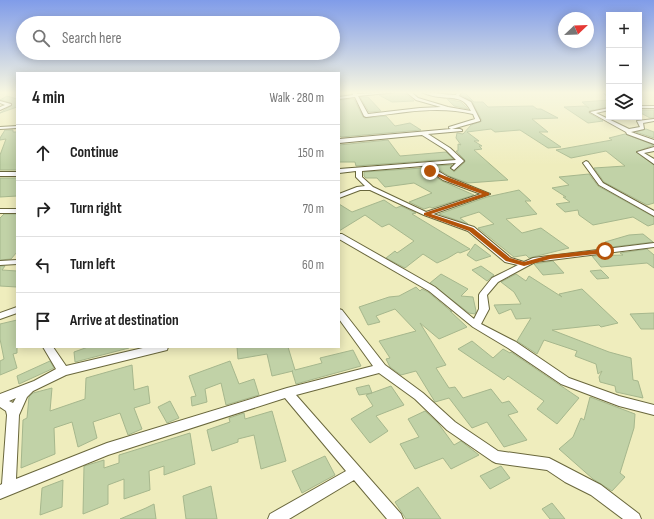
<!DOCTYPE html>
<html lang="en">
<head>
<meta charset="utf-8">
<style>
  body { margin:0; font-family:"Sofia Sans Condensed",sans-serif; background:#f2f2f2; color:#222 }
  .controls { position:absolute; right:12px; top:12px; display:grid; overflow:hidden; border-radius:0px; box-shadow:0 2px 10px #0003 }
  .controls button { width:36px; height:36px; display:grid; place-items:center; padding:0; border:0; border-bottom:1px solid #e0e0e0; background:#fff; color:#222; font:20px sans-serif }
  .compass { position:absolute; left:558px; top:12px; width:36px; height:36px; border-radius:50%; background:#fff; box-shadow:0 2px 10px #0003; rotate:67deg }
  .stop { position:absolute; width:12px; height:12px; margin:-9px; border:3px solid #b45309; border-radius:50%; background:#fff }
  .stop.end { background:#b45309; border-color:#fff; box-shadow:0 1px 4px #0008 }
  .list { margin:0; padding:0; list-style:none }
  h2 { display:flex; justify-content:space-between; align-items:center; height:52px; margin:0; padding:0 16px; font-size:17px }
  h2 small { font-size:13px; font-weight:400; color:#767676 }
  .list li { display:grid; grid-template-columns:26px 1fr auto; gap:12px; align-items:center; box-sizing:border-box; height:56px; padding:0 16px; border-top:1px solid #e0e0e0 }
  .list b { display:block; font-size:15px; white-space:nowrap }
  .list em { font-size:13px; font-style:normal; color:#767676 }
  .icon { flex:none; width:22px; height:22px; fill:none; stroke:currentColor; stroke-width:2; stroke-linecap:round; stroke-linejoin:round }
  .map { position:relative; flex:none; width:654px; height:519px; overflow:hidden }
  .search { position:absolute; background:#fff; box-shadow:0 2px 10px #0003; left:16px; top:16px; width:324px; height:44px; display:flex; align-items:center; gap:10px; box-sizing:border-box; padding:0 14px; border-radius:22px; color:#767676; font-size:15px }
  .panel { position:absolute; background:#fff; box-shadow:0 2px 10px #0003; left:16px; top:72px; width:324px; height:276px; border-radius:0px }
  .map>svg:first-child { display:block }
</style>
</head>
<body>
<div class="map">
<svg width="654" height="519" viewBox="0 0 654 519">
  <rect width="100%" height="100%" fill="#efedbd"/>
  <path fill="#c1d2a7" stroke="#a6b78d" d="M396,93L406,94L414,101L392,102L379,95Z
    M462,93H465L474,102H483L488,107L533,106L537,109H541L558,118L532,119L548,132H539L561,147L548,148L520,130L495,132L491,129L467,132L479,141H474L482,146H479L482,149L474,150L508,180L468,183L449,176L433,166L452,165L450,168L454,172L465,162V160L456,151H458V144L461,145L456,138L457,133L463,134L471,125L482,121L472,101L461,95Z
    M7,96L17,99V107L0,113L12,105L11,103L0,100Z
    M360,97H368L381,111L369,112Z
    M354,99L363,117L365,118L386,116L395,126L410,123L421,130L341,137L339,135V100Z
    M447,99L461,102L468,109L454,106Z
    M609,100V107L589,111V113L603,121L588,123L564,107L585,106L589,108L582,102Z
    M639,110H654V118H650L639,112Z
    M646,129L654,132V138L636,132Z
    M5,130H13V132H17V170H0V155L6,139L0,140V138Z
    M625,134L654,145L636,152L654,165V203L647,205L604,182L594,168L625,166L606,151L571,158L556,150L612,140L609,138Z
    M388,140L400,156L446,152L453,159L356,166L355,162H339V145Z
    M422,168L442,181L474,195L432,208L430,207L424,209L409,202L432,193L414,183L385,187L377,178H366L364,176V172Z
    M589,174L598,186L654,217V224L648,226L633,217L593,225L579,215L578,210L565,212L556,204L570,202L563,197H566L552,188L569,185L559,177Z
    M0,178H17V196L0,197Z
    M519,190L531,201H525L537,214L506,219L522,233L541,228L569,248L529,258L526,255L514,257L478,228L494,224L479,212L460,218L468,224L439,214L487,197Z
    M384,200L396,208L401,206L416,213L412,214L470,249L460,253L458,252L448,258L437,263L423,254L405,268L386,258L395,251L397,253L414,241L389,224L382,227L365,215L339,231V204L352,212Z
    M4,214H17V252L11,259L0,260V218Z
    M643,234L653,242L612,247L605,242L629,235Z
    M475,244L491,256L476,261L467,255Z
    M647,249L654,255V268L647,263L601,267L592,256L623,255L620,253Z
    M553,261L564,273L543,275L534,264Z
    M0,266H5L2,270L17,271V287L0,286Z
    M481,266L494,275L487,281L472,270Z
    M601,270L609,278L597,279L590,271Z
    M441,274L468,289L461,296L473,297L476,311L475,314L469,313L430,283Z
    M516,274L526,281L529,276L562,297L559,294L582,289L618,323L601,327L599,325L552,330L609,352L631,358L633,380L638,381L643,398L616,392L615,386L600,382L599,377L602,371L598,374L596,364L575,356L577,351L544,340L537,354L517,341L531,318L516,319L511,309L499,314L494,305L521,304L514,292L501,282Z
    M416,287L420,291L422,289L428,292L452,312L450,311L467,327L439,339L420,323L446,365L436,368L449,388L455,387L463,398L491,389L502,403L509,401L518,412L508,415L527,440L504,447L487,422L472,428L449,398L435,402L416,371L401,375L390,367L386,359L390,358L379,341L416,331L395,309L376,316L380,322L368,325L359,307L389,297L399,296Z
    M654,313V329H641L630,314Z
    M17,320V353L13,354L17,368L0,375V361L4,359L0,339V324Z
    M472,341L493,358L503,349L510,353L511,352L579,398L557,424L537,409L544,401L508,376L504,380L458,349Z
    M88,347H128L129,348L75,362L74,352Z
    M237,347H288L295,370L322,363L320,358L353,350L361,366L296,384L292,371H293L272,376L267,354L238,359Z
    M50,361L54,368L19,384L17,376Z
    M230,361L239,384L254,379L259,395L226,405L221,383L205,389L207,402L192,406L191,397L196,396L189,376Z
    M132,365L134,390L148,386L150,403L134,408L142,429L128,435L120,413L93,422L97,438L78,447L72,422L54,428L55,454L21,468L23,420L27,418L29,397L33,393L52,388L50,411L85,399L86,378Z
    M369,385L372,393L359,395L356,388Z
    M391,386L404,405L376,416L388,431L370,443L351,419L373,406L366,395Z
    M590,397L635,414L634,428L620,473L625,477L612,491L593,479L559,449L573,437L581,418L584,420Z
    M170,401L179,418L167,423L158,407Z
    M272,411L286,461L261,469L254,435L238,439V442L212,451L207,430L230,422L229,418L244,413L245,419Z
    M425,411L438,423L454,445L461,441L479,455L451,469L443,458L415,469L400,444L419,437L408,419Z
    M190,433L195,464L164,475V466L149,471L150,490L124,499V479L108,485V504L83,514L84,466L104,460V468L119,463V455Z
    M325,456L335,475L302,493L292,471Z
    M501,466L510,478L490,489L480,476Z
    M63,480L62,507L40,515L42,488Z
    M211,486L217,519H186L183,496Z
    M418,487L441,519H406L395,502Z
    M552,503L565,519H550L542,509Z
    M154,504L156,519H120L146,508Z"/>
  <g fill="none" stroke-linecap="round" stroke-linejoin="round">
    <defs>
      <path id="street" d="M352,92H356L357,94L396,92L358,96L368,114L420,108L441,107L416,100L406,92H411L418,98L448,107L471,111C463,96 455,99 440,97C434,97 427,94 421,92C433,92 444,95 456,95L457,92H461L459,96L471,102L480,120V121L452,129H460L462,130V131L428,134L450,148L464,161L454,170L451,168L456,163L428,165L448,177L490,194L433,214L474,227L511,258L524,262L533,258L654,243V247L535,262L498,282L487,295L489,309L481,324L516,342L569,378L619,396L654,405V415L619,406L561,384L508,348L473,327L429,291L339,239V234H342L435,287L474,319L479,309V295L480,293L492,278L518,265L505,262L468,231L424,215L370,190H360L339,198V194L357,187L365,186L356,177V171L339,173V169L456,160L446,150L422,135L339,143V139L451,129L449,128V127L475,119L473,114C437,105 402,113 366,117L364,116L355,97L339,99V97L353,95ZM422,166L443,180L481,194L426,212L373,187L362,177V171Z
        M603,92H608L609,97Z
        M0,101L11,104V105L0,110V107L5,105L0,103Z
        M639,106H654V108H639Z
        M609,108V110L596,113L629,129L640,127L637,121L654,119V121L643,123L644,129L631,132L654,140V144L627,134L626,132L590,112Z
        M17,126V128L0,129V127Z
        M654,147V151L644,153L654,159V164L637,152Z
        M586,161L588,162L603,183L654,211V216L599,185L583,163Z
        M0,172H17V176H0Z
        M0,209H17V213H0Z
        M17,260V264L0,265V261Z
        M17,307V313L0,319V313Z
        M339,309L342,310L385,365L423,393L455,422L498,451L549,458L601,485L639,514L641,519H623L591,495L565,482L547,470L496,463L492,461L447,430L415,399L379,373L296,395L401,514L403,519H387L354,480L289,519H268L270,514L346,471L285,398L108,455L0,499V485L2,484L7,415L6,411L0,407V394L34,381L56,369L43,347H53L66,366L147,347H168L167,350L163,351L66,375L33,391L27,397L19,415L16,479L107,443L287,388L373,366L339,319ZM16,398L13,403L9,401Z"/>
    </defs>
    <use href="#street" stroke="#69673c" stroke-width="2"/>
    <use href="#street" fill="#fff" fill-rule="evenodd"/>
  </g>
  <linearGradient id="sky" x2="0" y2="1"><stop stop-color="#809ce9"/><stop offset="0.56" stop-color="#f8f7e1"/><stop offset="1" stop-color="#f8f7e1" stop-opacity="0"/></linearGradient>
  <rect width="654" height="165" fill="url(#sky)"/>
  <path fill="#b45309" d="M429,170L489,193V195L431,214L473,228L510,258L524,262L550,255L605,249L608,251L605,253L550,259L524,266L506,261L469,231L424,215V213L482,194L449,182L429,172Z"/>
</svg>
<div class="controls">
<button>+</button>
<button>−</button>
<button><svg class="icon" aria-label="layers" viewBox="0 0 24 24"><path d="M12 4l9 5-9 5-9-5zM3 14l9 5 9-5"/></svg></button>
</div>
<svg class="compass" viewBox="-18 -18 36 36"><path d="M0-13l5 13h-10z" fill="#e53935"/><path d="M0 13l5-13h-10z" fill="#767676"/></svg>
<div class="stop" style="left:605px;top:251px"></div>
<div class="stop end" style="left:430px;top:171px"></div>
<div class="search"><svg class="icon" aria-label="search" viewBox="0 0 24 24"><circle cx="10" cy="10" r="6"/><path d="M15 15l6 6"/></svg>Search here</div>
<section class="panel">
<h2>4 min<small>Walk · 280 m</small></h2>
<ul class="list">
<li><svg class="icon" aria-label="ahead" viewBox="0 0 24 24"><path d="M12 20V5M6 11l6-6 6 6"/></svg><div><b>Continue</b></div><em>150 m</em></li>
<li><svg class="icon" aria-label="right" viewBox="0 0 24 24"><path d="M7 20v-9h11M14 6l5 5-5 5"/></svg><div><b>Turn right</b></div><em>70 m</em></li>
<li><svg class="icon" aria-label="left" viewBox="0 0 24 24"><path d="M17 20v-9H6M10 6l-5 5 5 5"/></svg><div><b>Turn left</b></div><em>60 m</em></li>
<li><svg class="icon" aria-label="arrive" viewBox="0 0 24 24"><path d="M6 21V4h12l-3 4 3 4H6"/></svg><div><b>Arrive at destination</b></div></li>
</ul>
</section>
</div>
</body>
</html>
